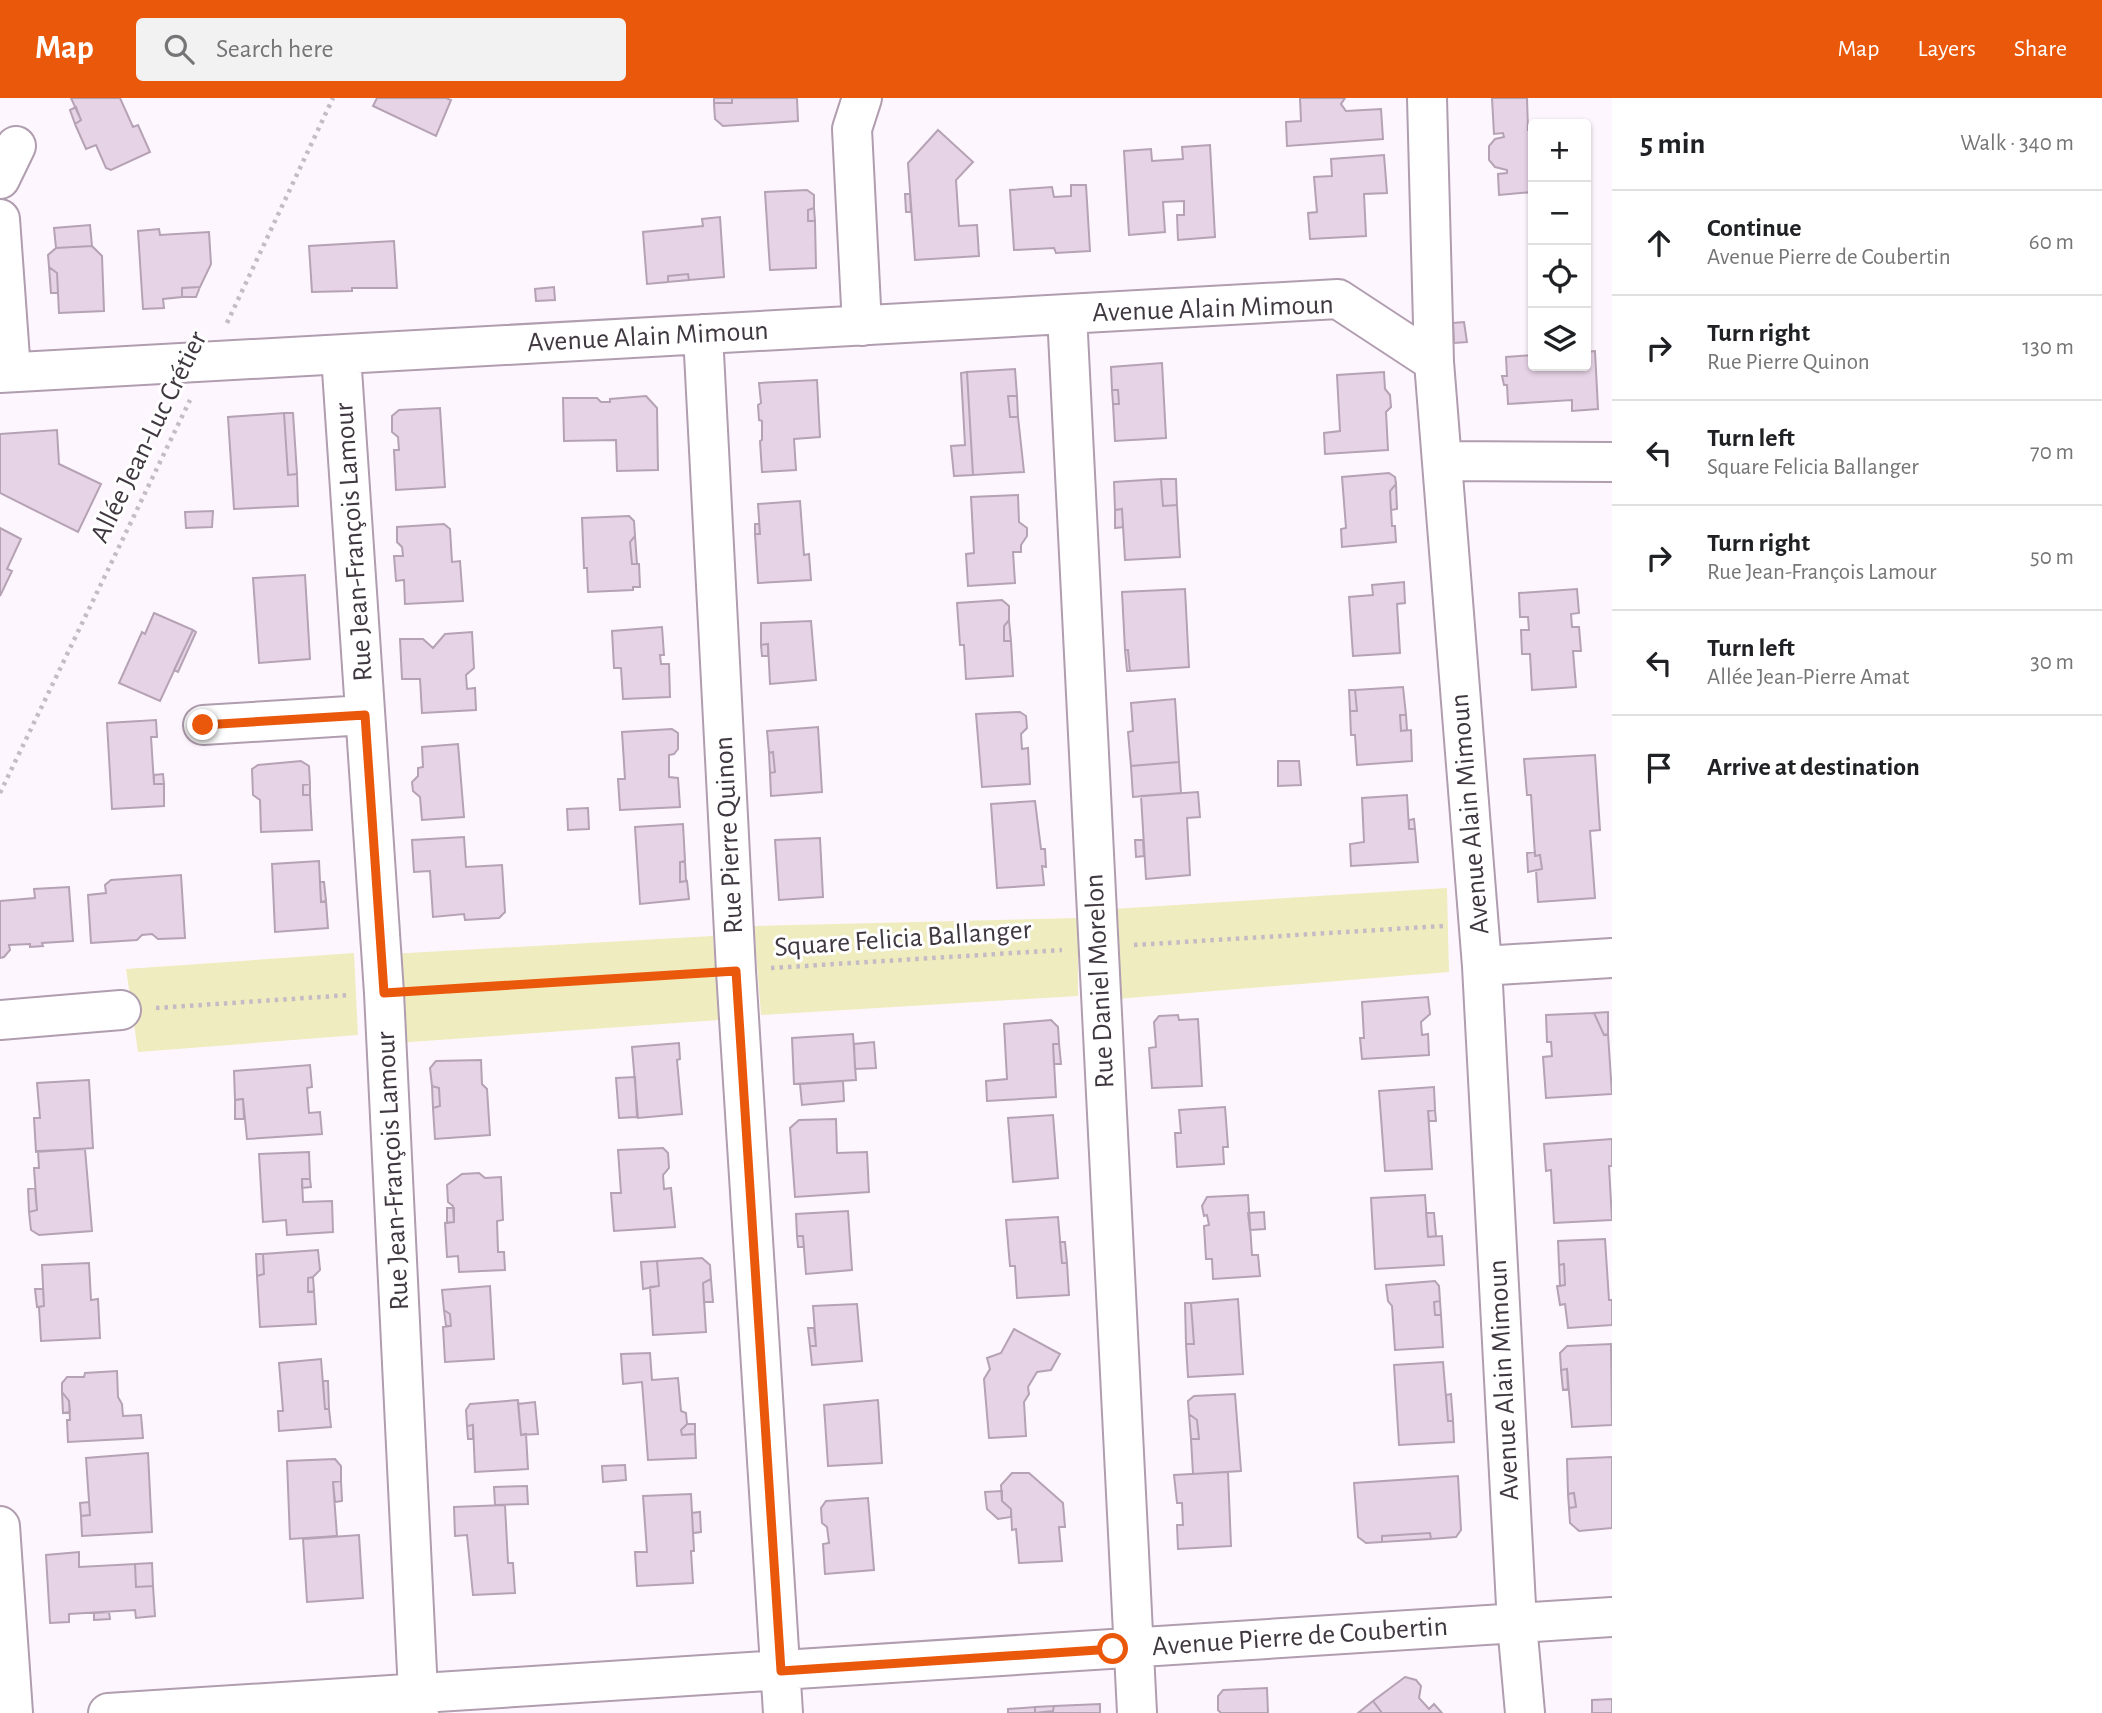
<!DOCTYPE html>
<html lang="en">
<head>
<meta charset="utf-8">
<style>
  body { margin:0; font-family:"Alegreya Sans",sans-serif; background:#f2f2f2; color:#202124 }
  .controls { position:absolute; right:21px; top:21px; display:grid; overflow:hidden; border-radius:7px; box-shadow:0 2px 5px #0004 }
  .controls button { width:63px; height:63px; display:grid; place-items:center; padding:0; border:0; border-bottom:2px solid #e0e0e0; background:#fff; color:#202124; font:35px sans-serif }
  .stop { position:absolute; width:21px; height:21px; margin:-16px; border:5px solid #ea580c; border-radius:50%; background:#fff }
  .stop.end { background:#ea580c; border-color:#fff; box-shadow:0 2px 7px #0008 }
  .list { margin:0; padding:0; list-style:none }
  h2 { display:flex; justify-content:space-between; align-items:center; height:91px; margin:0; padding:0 28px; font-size:30px }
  h2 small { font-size:23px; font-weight:400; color:#757577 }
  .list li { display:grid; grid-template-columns:46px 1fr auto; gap:21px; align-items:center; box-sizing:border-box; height:105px; padding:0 28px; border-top:2px solid #e0e0e0 }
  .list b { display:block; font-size:26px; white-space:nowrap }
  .list p { margin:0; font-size:23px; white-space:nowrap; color:#757577 }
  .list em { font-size:23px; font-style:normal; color:#757577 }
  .icon { flex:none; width:38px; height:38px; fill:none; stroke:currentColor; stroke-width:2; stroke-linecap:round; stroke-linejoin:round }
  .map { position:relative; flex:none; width:1612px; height:1615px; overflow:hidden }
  header { display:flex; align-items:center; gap:42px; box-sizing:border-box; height:98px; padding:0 35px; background:#ea580c; color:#fff }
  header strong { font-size:33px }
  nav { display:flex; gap:38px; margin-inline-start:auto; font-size:24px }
  .search { width:490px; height:63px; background:#f2f2f2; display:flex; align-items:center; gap:18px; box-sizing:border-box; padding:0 24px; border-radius:7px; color:#757577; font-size:26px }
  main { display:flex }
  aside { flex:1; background:#fff }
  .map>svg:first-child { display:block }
</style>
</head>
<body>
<header>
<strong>Map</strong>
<div class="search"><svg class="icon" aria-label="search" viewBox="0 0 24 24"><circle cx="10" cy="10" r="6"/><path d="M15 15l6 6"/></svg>Search here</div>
<nav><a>Map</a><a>Layers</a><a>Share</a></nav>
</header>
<main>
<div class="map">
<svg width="1612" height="1615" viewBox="0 0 1612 1615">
  <rect width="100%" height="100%" fill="#fef6fe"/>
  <path fill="#efecbf" d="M1447,790L1449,874L1116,901L1112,811Z
    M1078,820V898L761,917L754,828Z
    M713,838L719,922L396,945L390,856Z
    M354,855L358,937L138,954L126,871Z"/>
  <path fill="#e7d3e6" stroke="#b5a2b4" stroke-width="2" d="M71,0H120L133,29L138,27L150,54L111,72L106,70L96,47L86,51L75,26L81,22Z
    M377,0H446L451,2L436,38L373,8Z
    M714,0H732V5H714Z
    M732,0H797L798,23L723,28L715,21L714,5H732Z
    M1300,0H1345L1341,6L1346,13L1381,11L1383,41L1287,48L1286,24L1301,23Z
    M1492,0H1527L1528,32H1533V94L1499,97L1498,76L1507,75V72L1495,69L1489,62V48L1495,41L1504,39L1503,35L1494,36Z
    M76,9L81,22L75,26L70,12Z
    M938,32L973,64L956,82L959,128L977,127L979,158L915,162L908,65Z
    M1210,47L1215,139L1178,142L1177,117H1184V103L1163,104L1165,134L1129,137L1124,53L1151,51L1152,63L1183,61L1182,49Z
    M1384,57L1387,95L1364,96L1366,138L1310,141L1308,115L1317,114L1314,79L1332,78L1331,61Z
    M1071,87H1086L1090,153L1056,155L1054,150L1014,152L1010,92L1052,89L1054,99L1071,98Z
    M807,92L814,97V110L808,112V123H815L816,170L770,172L765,94Z
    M905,96H910L911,114H906Z
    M814,110L815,123H808V112Z
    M720,119L724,179L689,182L688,176L668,178V184L647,186L643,134L703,128L702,121Z
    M90,127L92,148L56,150L54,130Z
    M159,131L160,137L209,134L211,166L200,189L182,190V199L163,201L164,210L143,211L138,133Z
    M394,143L397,190H352V193L312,194L309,148Z
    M92,148L102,158L104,213L59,215L57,175L49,169L48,157L56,150Z
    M49,169L57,175L58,195H51Z
    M688,176L689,182L668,184V178Z
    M200,189L196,199H182V190Z
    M554,189L555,202L536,203L535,191Z
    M1464,224L1467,244L1454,245L1453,225Z
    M1595,253L1598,311L1572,313V302L1508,306L1507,287H1504L1502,278H1507L1506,259L1533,257V268H1586V254Z
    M1162,265L1166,340L1115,343L1113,306H1119L1118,292H1112L1111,269Z
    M1015,271L1017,298H1008L1010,319H1018L1024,374L973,377L967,274Z
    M967,274L973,377L954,378L951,348L965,347L961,275Z
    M1384,274L1385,291L1390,297L1391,309L1386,314L1388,352L1325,356L1324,335L1340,333L1337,277Z
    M817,282L820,339L794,341L796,372L762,374L760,343L762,342V323L759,322L758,307L761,305L759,285Z
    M1112,292H1118L1119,306H1113Z
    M646,298L657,310L658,372L617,373L616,342L564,343L563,300H597L601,304H610V301Z
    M1008,298H1017L1018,319H1010Z
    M440,310L445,389L396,392L394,352H399L398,339L392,334V318L399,312Z
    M284,315L288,377L297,376L298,408L234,411L228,319Z
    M284,315H293L297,376L288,377Z
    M57,332L59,366L101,386L78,434L0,395V336Z
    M1389,375L1395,379L1396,386L1390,393L1392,428H1395L1396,444L1342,449L1341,431L1346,430L1342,379Z
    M1161,381L1163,408L1177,407L1180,459L1125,462L1122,411L1115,412L1114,384Z
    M1161,381H1176L1177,407L1163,408Z
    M1396,386L1397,411L1391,412L1390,393Z
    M1018,397L1019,424L1027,430V438L1021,447V454H1013L1015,485L968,488L966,456L974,455L971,399Z
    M800,403L804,457L809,456L811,482L758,485L755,436H760L758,406Z
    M1122,411L1123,429L1115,430V412Z
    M213,413L212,429L186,430L185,414Z
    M629,418L634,423L635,438L630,444L632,466H639L640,489H633V492L588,494L587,470H584L582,420Z
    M444,426L450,431L452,464L460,463L463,503L405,506L404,482L396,483L394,458H403L402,449L397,444V429Z
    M755,426H759L760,436H755Z
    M0,430L21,441L7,471L12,473L0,498Z
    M635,438L637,466H632L630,444Z
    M305,477L310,561L259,565L253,480Z
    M1404,484L1405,505L1397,506L1400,555L1353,558L1349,499L1373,497L1372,487Z
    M1185,491L1189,569L1130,573L1128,552H1125L1122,494Z
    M1577,491L1579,515L1571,516L1572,529H1579L1581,553H1573L1576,589L1532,592L1530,556H1522L1521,532H1529L1528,519H1520L1519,495Z
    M1002,502L1009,508V522L1004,528V543H1011L1013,578L966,581L964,547H960L957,505Z
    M154,515L193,532L160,603L119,585L142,534L145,536Z
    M1009,522L1011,543H1004V528Z
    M811,523L816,582L770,586L768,546L761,547V525Z
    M662,529L664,557H660L661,566H669L670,599L623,601L621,570H614L612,533Z
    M193,532L196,534L178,574L174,572Z
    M472,534L474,570L466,577L467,591L475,590L476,612L422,615L420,581H402L400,541H423L433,550L445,536Z
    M768,546V558H762L761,547Z
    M1125,552H1128L1130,573H1127Z
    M1403,589L1406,617H1400L1401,633L1411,632L1412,663L1357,667L1355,637H1351L1350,613H1357L1355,592Z
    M1349,592H1355L1357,613H1350Z
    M1175,601L1179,664L1131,668L1128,634L1133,633L1131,605Z
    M1020,614L1026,618L1027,630L1021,636L1022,651L1028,650L1030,686L982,689L976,616Z
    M1400,617H1406L1407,632L1401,633Z
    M156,622L157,639H151L154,686H164V708L112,711L107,625Z
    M818,629L822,694L771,698L770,675L775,674L773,654L769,655L767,633Z
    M672,631L678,635V651L674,656L669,657V679L678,680L680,709L620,712L618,681H625L622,634Z
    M458,646L464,719L422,722L420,699L413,693L412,684L418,678V670L423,669L422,649Z
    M773,654L775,674L770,675L769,655Z
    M1595,657L1600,732L1590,733L1595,800L1538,804L1536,772L1542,771L1540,757L1535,758L1531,697H1527L1524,661Z
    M301,663L309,668L310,686L303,687V697H310L312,732L261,734L260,702L253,697L252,671L258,667Z
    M1278,663H1299L1301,687L1278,688Z
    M1179,664L1181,695L1133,699L1131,668Z
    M163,676L164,686H154V677Z
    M310,686V697H303V687Z
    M1198,694L1200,719L1187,720L1190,777L1146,781L1141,698Z
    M1407,697L1409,731H1415L1418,764L1351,768L1350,746L1364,744L1362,700Z
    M1035,703L1041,751H1045L1046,769L1042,768L1044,787L997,790L991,706Z
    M588,710L589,731L568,732L567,711Z
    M1414,721L1415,731H1409V722Z
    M683,726L685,763L680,764V784L687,783L689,801L640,806L635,729Z
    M464,739L466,769L502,767L505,814L499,820L465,822L464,816L433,819L430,773L414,774L412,742Z
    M820,740L823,799L779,802L775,742Z
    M1135,742H1143L1144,758L1136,759Z
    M1535,754V758L1540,757L1542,771L1528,774L1527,755Z
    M319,763L321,804L326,803L328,830L275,834L272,766Z
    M685,763L686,783L680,784V764Z
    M181,777L185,840L158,841L152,836L142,837L137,842L91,845L88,797L106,795L105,787L111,782Z
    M320,784H324L326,803L321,804Z
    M69,789L73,843L42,845L43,848L30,849V846L9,847L10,852L4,859L0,860V803L35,800L34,791Z
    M1428,899L1430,916L1421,924L1422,937L1428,936L1429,957L1362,961L1360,940H1364L1362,904Z
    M1608,914V936L1604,937L1594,915Z
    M1594,915L1604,937L1608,936L1612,996L1546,1000L1543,959L1552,958L1551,944H1547L1546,917Z
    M1178,917L1179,922L1198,921L1202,988L1152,990L1149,950L1156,949L1154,924L1159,918Z
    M1051,922L1058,929L1059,945L1053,946L1056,999L987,1003L986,983L1007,981L1004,926Z
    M853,936L856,982L794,986L792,940Z
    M874,944L876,970L855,971L854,946Z
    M679,945L680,961L677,962L682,1016L638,1020L632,949Z
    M1059,945L1061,966H1054L1053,946Z
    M481,962L482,986L487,991L490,1037L435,1041L433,1010L440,1008L439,990L432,988L430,970L436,963Z
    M310,967L312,989L307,990L309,1015L320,1014L322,1036L247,1041L243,1001L235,1002L234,973Z
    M635,979L637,1019L619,1020L616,980Z
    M89,982L93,1050L36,1054L34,1020H40L37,985Z
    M843,983L844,1003L802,1007L800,986Z
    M432,988L439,990L440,1008L433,1010Z
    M1434,989L1435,1012L1428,1013L1432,1071L1385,1073L1379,993Z
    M243,1001L244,1021H235V1002Z
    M1225,1009L1228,1049H1223L1224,1066L1177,1069L1175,1035H1181L1179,1012Z
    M1435,1012L1436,1023H1429L1428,1013Z
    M1053,1017L1058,1080L1013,1084L1008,1020Z
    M836,1021L837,1055L867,1054L869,1094L795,1099L790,1030L799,1022Z
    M1612,1041V1068H1609L1612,1122L1554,1125L1551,1072L1546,1073L1544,1046Z
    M663,1050L668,1055L669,1070L663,1077L664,1091L671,1090L675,1129L614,1133L611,1095H621L618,1052Z
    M85,1051L92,1133L39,1137L31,1132L29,1114L37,1112L34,1070H39L38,1053Z
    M309,1054L310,1081H302L303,1104L332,1103L333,1134L287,1137L286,1122L263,1124L259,1056Z
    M479,1075L485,1080L501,1079L503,1122L497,1123L498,1154H504L505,1172L459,1174L458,1158L447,1159L445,1125L454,1124L453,1108L448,1104L447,1087L462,1076Z
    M302,1081H310L311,1089L302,1090Z
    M35,1090L37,1112L29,1114L28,1091Z
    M1248,1097L1252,1157H1258L1260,1178L1213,1181L1212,1161H1206L1204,1128L1209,1127L1207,1117L1204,1118L1202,1108L1207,1099Z
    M1425,1097L1428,1139L1442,1138L1444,1167L1375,1171L1371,1100Z
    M447,1110H454V1124L447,1125Z
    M848,1113L852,1172L806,1176L803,1138H797L796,1116Z
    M1264,1114L1265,1131L1250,1132L1248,1115Z
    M1426,1115H1434L1436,1138L1428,1139Z
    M1058,1119L1062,1165H1067L1069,1197L1017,1200L1015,1168H1010L1006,1122Z
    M797,1138H803L804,1149H798Z
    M1605,1141L1609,1202H1612V1227L1568,1230L1565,1206L1560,1207L1557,1188L1565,1187L1564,1166L1559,1167L1558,1143Z
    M1060,1144H1065L1067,1165H1062Z
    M318,1152L320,1172L313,1179L308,1180V1194L314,1193L316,1226L260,1229L257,1178L264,1176L263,1156Z
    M256,1156H263L264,1176L257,1178Z
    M702,1160L710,1167L711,1181L703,1185L706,1234L653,1237L650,1189L659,1188L657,1163Z
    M657,1163L659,1188L643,1191L641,1164Z
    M89,1165L91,1202L98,1201L100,1240L41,1243L39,1209L44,1208L42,1167Z
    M1564,1166L1565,1187L1560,1188L1559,1167Z
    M313,1179L314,1193L308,1194V1180Z
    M711,1181L713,1204H704L703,1185Z
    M1435,1183L1439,1188L1440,1203L1434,1204L1435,1217H1441L1443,1249L1395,1252L1392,1208L1388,1203L1386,1187Z
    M490,1188L494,1261L445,1264L443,1229L451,1228L450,1216L444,1212L442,1192Z
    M35,1191H43L44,1208L37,1209Z
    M1238,1201L1243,1276L1188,1279L1186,1246H1194L1191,1205Z
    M1440,1203L1441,1217H1435L1434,1204Z
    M1185,1205H1191L1194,1246H1186Z
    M857,1206L862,1263L812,1267L810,1248H816L813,1208Z
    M444,1212L450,1216L451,1228H446Z
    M808,1230H814L816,1248H810Z
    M1014,1231L1060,1256L1051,1272L1037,1274L1028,1289L1029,1296L1024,1304L1026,1338L989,1340L984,1281L990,1271L987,1260L1001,1255Z
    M1611,1246L1612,1327L1572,1329L1567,1271L1561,1272L1560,1255L1567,1248Z
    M650,1255L652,1282L678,1280L681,1313L686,1315L687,1326L681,1332L682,1337L695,1336L696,1360L648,1362L642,1284L623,1286L621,1256Z
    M321,1261L325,1311H329L331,1329L279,1333L278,1313H283L279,1265Z
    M1443,1264L1448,1323L1453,1322L1454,1344L1399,1347L1394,1267Z
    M1567,1271L1568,1291L1563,1292L1561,1272Z
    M117,1273L118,1299L122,1306L123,1318L141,1317L143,1340L68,1344L67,1322H70L69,1303L62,1294V1285L67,1279H84L85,1275Z
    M323,1283H328L329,1311H325Z
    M62,1294L69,1303L70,1314L63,1315Z
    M1235,1296L1241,1373L1193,1376L1191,1341H1199L1197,1322L1189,1316L1188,1303L1194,1298Z
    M1451,1296L1453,1322L1448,1323L1446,1297Z
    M518,1302L521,1337L526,1336L528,1371L475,1374L473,1327L467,1328L466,1312L470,1306Z
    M878,1302L882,1365L828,1368L824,1307Z
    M535,1304L538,1336L521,1337L518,1306Z
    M1189,1316L1197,1322L1199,1341H1191Z
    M687,1326H695V1336L682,1337L681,1332Z
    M473,1327V1341H468L467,1328Z
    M148,1355L152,1434L82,1438L81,1418L90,1417L86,1360Z
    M1612,1359V1430L1579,1433L1570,1425L1569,1410L1576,1409L1574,1395L1568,1396L1567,1361Z
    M335,1361L341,1368V1383L333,1384L337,1438L290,1441L287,1363Z
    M625,1367L626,1382L603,1384L602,1368Z
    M1228,1374L1231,1448L1178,1451L1177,1427H1183L1182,1405H1177L1174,1377Z
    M1012,1375H1029L1063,1405L1065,1429H1059L1062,1463L1019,1465L1016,1431L1012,1432L1011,1411L1002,1403L1001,1387Z
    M1458,1378L1461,1432L1456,1439L1431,1441L1430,1435L1382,1438V1444L1366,1445L1358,1439L1354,1385Z
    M341,1383L342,1403L335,1404L333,1384Z
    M527,1388L528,1406L495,1407L494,1389Z
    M1002,1393V1403L1011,1411V1419L998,1421L987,1411L985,1394Z
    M1574,1395L1576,1409L1569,1410L1568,1396Z
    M691,1396L694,1453H691L693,1485L637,1488L635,1454H647L643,1398Z
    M868,1400L874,1472L825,1476L823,1446L829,1445L827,1429L822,1425L821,1410L826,1403Z
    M89,1404L90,1417L81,1418L80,1405Z
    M505,1407L508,1465H513L515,1495L473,1497L467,1437L455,1438L454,1409Z
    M700,1414L701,1434L693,1435L692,1415Z
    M1430,1435L1431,1441L1382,1444V1438Z
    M359,1437L363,1500L307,1504L303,1441Z
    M79,1454V1469L135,1466L136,1489L153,1488L155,1518L136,1520L135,1512L69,1516V1524L50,1525L46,1457Z
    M152,1465L153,1488L136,1489L135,1466Z
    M109,1514L110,1521L94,1522V1515Z
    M1405,1579L1416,1582L1421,1588L1419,1600L1429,1611L1434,1606L1442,1615H1382L1373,1603Z
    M1267,1590L1268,1615H1221L1218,1612V1598L1223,1592Z
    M1612,1601V1615H1592V1602Z
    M1373,1603L1382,1615H1358Z
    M1100,1606V1615H1036L1053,1613L1054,1608Z
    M1054,1608L1053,1613L1035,1615V1609Z
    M1035,1609V1615H1008V1611Z"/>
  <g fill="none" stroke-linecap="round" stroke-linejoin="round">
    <defs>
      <path id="minor" d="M1427,0L1434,264
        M0,81L16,48
        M0,121L11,274
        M1067,216L1137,1615
        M862,228L852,31L862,0
        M703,236L736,873L783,1615
        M341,257L384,895L419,1615
        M0,275L1338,201L1434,264L1482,868L1517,1526L1525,1615
        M1442,363L1612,364
        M203,627L365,617
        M1482,868L1612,860
        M0,922L121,912
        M0,1428L13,1615
        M108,1615L1612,1519"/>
    </defs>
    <use href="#minor" stroke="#b09daf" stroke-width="42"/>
    <path stroke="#c4bcc4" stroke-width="4.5" stroke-dasharray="3.5 5" stroke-linecap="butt" d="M227,225L333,0
      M0,695L190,302
      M1134,847L1443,828
      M771,870L1062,852
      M418,893L699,875
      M156,910L350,897"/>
    <use href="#minor" stroke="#fff" stroke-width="38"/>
  </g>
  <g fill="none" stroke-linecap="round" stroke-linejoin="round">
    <path stroke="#ea580c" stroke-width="9" d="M203,627L365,617L384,895L736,873L781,1573L1113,1551"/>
  </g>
  <g text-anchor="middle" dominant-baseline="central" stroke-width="6" stroke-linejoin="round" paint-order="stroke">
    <g font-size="28" fill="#403840" stroke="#fff">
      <text transform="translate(1213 211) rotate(-2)">Avenue Alain Mimoun</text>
      <text transform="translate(648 239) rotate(-3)">Avenue Alain Mimoun</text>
      <text transform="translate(149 339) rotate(-64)">Allée Jean-Luc Crétier</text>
      <text transform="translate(354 444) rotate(-94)">Rue Jean-François Lamour</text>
      <text transform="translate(1470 716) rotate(-95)">Avenue Alain Mimoun</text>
      <text transform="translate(729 737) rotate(-93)">Rue Pierre Quinon</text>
      <text transform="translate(903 841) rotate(-4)">Square Felicia Ballanger</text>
      <text transform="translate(1100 883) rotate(-93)">Rue Daniel Morelon</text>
      <text transform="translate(393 1073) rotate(-93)">Rue Jean-François Lamour</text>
      <text transform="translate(1504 1282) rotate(-93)">Avenue Alain Mimoun</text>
      <text transform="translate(1300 1539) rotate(-4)">Avenue Pierre de Coubertin</text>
    </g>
  </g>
</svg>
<div class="controls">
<button>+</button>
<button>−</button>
<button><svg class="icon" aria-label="locate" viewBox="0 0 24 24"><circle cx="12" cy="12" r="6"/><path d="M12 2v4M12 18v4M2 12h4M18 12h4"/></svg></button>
<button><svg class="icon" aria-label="layers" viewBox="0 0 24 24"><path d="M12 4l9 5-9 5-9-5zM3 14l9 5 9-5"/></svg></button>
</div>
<div class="stop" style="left:1113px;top:1551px"></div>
<div class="stop end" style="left:203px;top:627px"></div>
</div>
<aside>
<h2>5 min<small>Walk · 340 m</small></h2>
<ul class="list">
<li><svg class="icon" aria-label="ahead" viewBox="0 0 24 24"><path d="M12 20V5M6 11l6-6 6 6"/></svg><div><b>Continue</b><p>Avenue Pierre de Coubertin</p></div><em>60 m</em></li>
<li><svg class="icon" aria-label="right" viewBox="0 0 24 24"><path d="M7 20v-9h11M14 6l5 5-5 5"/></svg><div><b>Turn right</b><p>Rue Pierre Quinon</p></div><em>130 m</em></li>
<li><svg class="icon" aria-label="left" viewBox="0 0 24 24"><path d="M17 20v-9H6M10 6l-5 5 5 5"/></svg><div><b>Turn left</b><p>Square Felicia Ballanger</p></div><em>70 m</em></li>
<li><svg class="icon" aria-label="right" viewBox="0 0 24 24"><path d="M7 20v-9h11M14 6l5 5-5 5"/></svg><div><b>Turn right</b><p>Rue Jean-François Lamour</p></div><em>50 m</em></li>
<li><svg class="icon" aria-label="left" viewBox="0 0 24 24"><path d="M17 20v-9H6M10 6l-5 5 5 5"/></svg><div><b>Turn left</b><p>Allée Jean-Pierre Amat</p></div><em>30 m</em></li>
<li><svg class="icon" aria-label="arrive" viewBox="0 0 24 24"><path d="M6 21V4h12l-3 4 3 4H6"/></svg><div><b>Arrive at destination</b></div></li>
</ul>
</aside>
</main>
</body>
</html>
